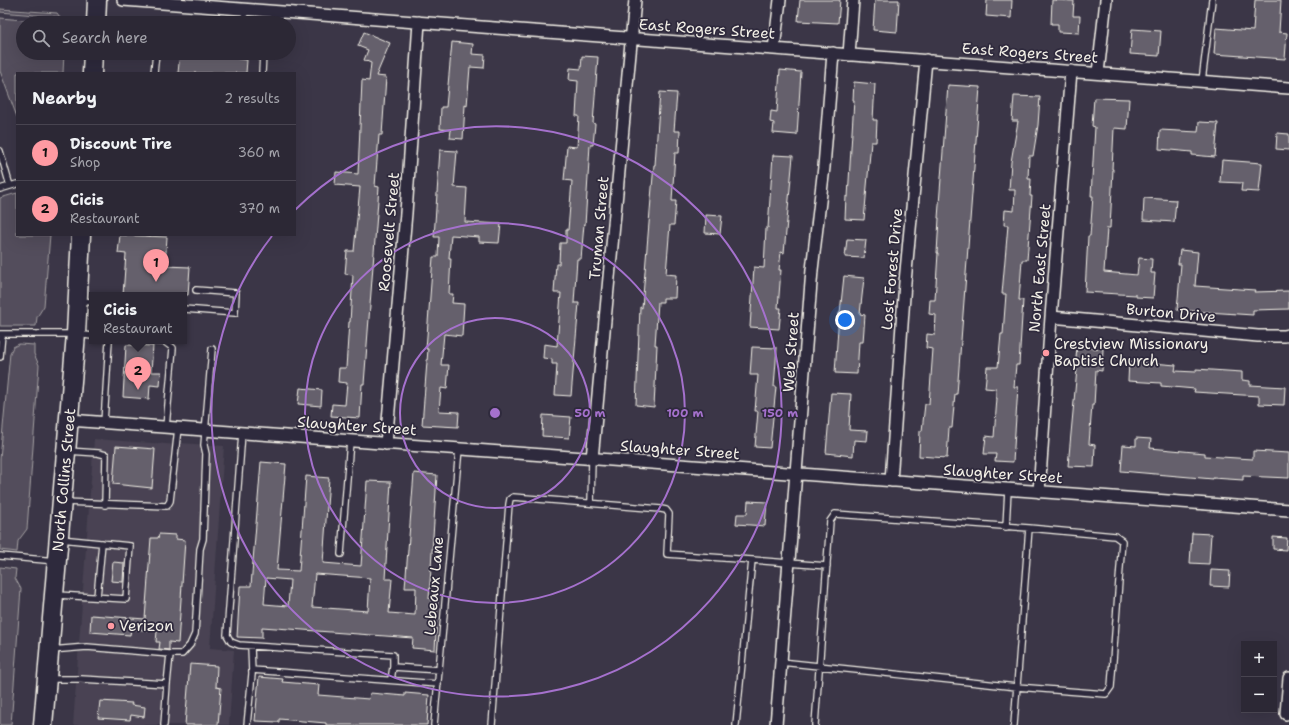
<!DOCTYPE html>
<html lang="en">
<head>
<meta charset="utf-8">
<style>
  body { margin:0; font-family:"Shantell Sans",sans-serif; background:#383441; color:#f1f3f6 }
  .controls { position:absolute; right:12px; bottom:12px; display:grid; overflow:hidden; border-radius:0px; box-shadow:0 4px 16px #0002 }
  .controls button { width:36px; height:36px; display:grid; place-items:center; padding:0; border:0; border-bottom:1px solid #484450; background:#2c2835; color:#f1f3f6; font:20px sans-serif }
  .you { position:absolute; left:845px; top:320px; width:14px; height:14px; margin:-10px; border:3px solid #fff; border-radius:50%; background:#1a73e8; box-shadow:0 0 0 6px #1a73e833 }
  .badge { display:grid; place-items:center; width:26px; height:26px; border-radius:50%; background:#ff9aa2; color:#111; font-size:13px; font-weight:700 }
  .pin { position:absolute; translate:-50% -33px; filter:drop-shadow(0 1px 2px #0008) }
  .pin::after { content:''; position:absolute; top:21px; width:14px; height:12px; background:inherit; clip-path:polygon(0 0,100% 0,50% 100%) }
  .popup { position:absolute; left:89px; top:292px; width:98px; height:52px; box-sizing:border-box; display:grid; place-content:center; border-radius:0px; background:#2c2835; filter:drop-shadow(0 1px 3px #0005); font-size:13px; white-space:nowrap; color:#a6a6ad }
  .popup b { font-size:15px; color:#f1f3f6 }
  .popup::after { content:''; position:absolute; left:50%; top:100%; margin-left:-8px; border:8px solid transparent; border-top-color:#2c2835 }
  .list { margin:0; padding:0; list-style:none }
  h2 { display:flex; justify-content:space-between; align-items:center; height:52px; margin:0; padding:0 16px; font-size:17px }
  h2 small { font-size:13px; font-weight:400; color:#a6a6ad }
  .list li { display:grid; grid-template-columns:26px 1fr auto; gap:12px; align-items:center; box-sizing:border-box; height:56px; padding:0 16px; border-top:1px solid #484450 }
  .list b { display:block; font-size:15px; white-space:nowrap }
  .list p { margin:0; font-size:13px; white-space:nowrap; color:#a6a6ad }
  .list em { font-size:13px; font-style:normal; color:#a6a6ad }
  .icon { flex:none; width:22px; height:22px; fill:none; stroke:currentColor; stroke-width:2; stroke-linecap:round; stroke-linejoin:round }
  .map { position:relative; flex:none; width:1289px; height:725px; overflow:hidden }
  .search { position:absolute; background:#2c2835; box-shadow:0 4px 16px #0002; left:16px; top:16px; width:280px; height:44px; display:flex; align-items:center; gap:10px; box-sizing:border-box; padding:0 14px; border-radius:22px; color:#a6a6ad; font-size:15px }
  .panel { position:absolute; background:#2c2835; box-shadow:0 4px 16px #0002; left:16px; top:72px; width:280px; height:164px; border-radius:0px }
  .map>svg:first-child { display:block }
</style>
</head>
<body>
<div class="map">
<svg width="1289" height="725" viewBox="0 0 1289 725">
  <rect width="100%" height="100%" fill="#3b3647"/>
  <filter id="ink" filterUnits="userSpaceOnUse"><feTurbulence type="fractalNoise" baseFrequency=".025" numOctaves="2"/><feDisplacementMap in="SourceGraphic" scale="8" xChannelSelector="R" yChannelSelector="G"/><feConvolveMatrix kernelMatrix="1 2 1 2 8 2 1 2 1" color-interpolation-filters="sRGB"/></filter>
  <g filter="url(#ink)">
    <path fill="#484352" d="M94,439L180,445V443L224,446L210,648L234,650L229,725H73Z"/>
    <path fill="#534e5c" stroke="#a4a0a2" d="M0,9L57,13L60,17L0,12Z
      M0,18L58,23H23V53H64L63,73H17V117L0,71Z
      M17,193V235H50L44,306L37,317L36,326H0V198Z
      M19,344L34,345V354L39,365L27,529L18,541L17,552L0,550V459L10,353L13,347Z
      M0,567L16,569L15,578L21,589L11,725H0Z"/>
    <path fill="#65616c" stroke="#f4f1e8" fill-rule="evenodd" d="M800,0H840L838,23L798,21Z
      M875,0H899L897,32L873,30Z
      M987,0H1012L1011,18L986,16Z
      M1052,0L1074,1L1073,16H1080L1079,33L1058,32V24H1051Z
      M1255,0H1281L1279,32L1287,33L1285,59L1214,54L1216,28L1253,31Z
      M1132,29L1161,31L1159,56L1130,54Z
      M364,32L390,43L376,76L386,77L382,135H379L375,186L379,187L364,384H362L360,418L331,416L332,404L345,405L347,383L338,382L339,368H346L349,322H350L353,275L345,274L347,251H354L360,187L335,185L336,172L358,174L362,80L369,81L371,63L364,60L368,50L358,46Z
      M452,42L473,44L472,54L485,55L484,68L470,67L467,106L465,105L463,139L450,138L451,130L440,129L441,107H446Z
      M180,53L233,54V58L247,60L246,73H178Z
      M582,56L598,57L593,123L595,124L593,145H590L585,225L584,224L581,259H577L574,303H579L571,396L555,395L557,364H552V359L543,358L544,344L557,346L561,293H554L556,264H559L560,243H566V230H568L572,181L564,180L567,146L577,147L579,116H576L578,81L569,80L570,68L581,69Z
      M780,70L801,72L797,135L773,133L774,123L770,122L771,111L777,112Z
      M854,82L875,84L873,120H877L876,142H871L864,220L845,219L846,196L848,197L854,100H853Z
      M948,85L980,87L957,394H955L952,428H949L947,458L919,456L920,431H922L925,404H929L933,349L926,348L927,334L935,335L936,315L929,314L930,300H935L938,253H937L939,218H938Z
      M660,92L677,93L674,131H680L679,153H675L672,201H676L674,225H670L666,274L676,275L675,298H663V302H658L655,345H657L654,407L636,405L640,307L642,308L651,199L654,165H655Z
      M1014,96L1040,97L1038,125L1033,156H1029L1028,179H1031L1030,196H1032L1027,260H1022L1019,300H1023L1019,365H1016L1014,387H1018L1013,462L995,461L996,454H984L986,436L994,437L997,398H996V389L985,388L987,367H998L1001,334H1003L1006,294H1002L1008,225H1004L1005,210L1014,211L1015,190H1009L1011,162L1018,121H1012Z
      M1094,98L1129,99L1127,129L1114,128L1112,169H1113L1110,228H1107L1104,272L1137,275L1139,258L1152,259L1151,273H1155L1153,298L1136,297V295L1085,292L1088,236H1090L1093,196H1091L1095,127L1092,126Z
      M1199,122L1218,123L1215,157L1192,155V152L1159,149L1160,130L1198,132Z
      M1277,133L1289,134V150L1276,149Z
      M440,150L457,151L454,187L467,188L465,222L501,224L499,243L479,242V237L451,235L449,258H451L449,294H453L452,303L464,304L462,336L444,334L441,365H449L447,389L441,388L439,411L459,412L458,427L422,425L428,349H426L433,257H438L439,237H434Z
      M773,155L793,156L784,253L781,252L779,270H781L778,308H781L779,329L750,327L754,267L764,268L766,228H768Z
      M1222,160L1262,163L1259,192L1241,191L1242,183L1220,182Z
      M1144,198L1176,200L1174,222L1143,220Z
      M706,215L722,216L720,234L705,233Z
      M120,235L167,237L165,266L190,267L188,295H123L126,254L118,253Z
      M847,239L866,240L864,258L845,257Z
      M1180,250L1198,252L1195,286L1255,290L1254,292L1289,291V309L1253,310V315L1177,310L1181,264H1178Z
      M844,276L864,278L860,314L865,315L863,342H859L857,374L835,373L839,313H840Z
      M126,345L153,346L151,372H161L160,386L150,385L149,399L123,397Z
      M752,347L777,348L774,387H776L770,448L755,447L758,411H755L758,375H750Z
      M1077,347L1103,349L1102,371L1096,370L1094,405H1092L1089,444L1095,445L1094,467L1068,466L1077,369H1075Z
      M1129,361L1176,365L1175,371L1196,372V369L1242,372V380L1250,381V385L1285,387L1284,405L1259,404V396L1194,392L1195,389L1161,386V383L1128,381Z
      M300,388L322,390L321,406L298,404Z
      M831,393L851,394L849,430L868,431L867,441L854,440L853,456L826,453Z
      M543,415L571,417L569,438L542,436Z
      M1136,438L1151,439L1150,448L1205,453V456L1253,459V451L1289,453V478L1243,476V480L1213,478V479L1121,471L1123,445L1136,446Z
      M116,446L155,449L152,488L113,484Z
      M261,462L286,464L277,570L299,571L306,476L329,478L323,563L361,566L367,481L391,482L385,579H392L389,613L415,615L416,588H405L414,473L437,475L429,599L438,600L435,650L412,648L413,638L262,627V638L237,637L240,586H251ZM315,574L370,578L368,611L312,607ZM266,578L290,580L288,606L264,604Z
      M748,501L767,502L765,526L736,524L737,514H747Z
      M1192,533L1211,534L1209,564L1190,563Z
      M159,534L176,535V539L185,540L178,643L169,642V650L159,649L160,642H156L157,631L131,629L130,635L90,632L91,615L145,619L151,538H158Z
      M1273,537L1287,538L1286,550L1273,549Z
      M113,562L124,563L123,582L111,581Z
      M1211,570L1230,571L1229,587L1210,586Z
      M190,664L217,666L216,687L221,688L218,725H185Z
      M259,677L283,679L282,682L319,685L318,695L369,699L370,693L405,696V693L429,695L427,725H326V723L279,719V722L255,721Z
      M100,701L132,703L131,705L145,707L144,717L131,715L130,720L98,718Z"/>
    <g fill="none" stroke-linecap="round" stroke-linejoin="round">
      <defs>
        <path id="lane" d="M244,23L245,9
          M154,73L156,53
          M262,73L263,53
          M1202,81L1212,0
          M0,151L10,186
          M0,189L17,184
          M80,301L92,302
          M184,309L235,313L236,293L196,290
          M0,334H76L92,336
          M151,341L165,342L173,348L166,427
          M0,357L2,334
          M104,423L109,341
          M242,433L227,635L231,642L239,645L393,655V667L439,670
          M68,451L98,453L106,455L105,505
          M64,502L167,506L170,501L171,492L178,428
          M591,503L592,459
          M1006,527L1008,490
          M341,554L350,441
          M0,556L56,561
          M57,595L126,599L130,546L61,539
          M97,597L102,543
          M51,650L87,647L170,654L167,684
          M170,654H182L190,645L195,634L200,549L203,539L206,454L204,445L212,349
          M781,662L1017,687L1106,694L1111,687L1122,541L1115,536L1029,528
          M252,670L438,684
          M49,679H81L167,684L164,725
          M391,680L393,667
          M247,725L252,674L251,646
          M434,725L459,449
          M492,725L509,504L510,499L513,497L661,509L666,510L669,514L667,554L752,560
          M736,725L752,560L827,566
          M815,725L830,521L835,514L1029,528L1014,725"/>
        <path id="street" d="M123,0L1289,88
          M774,49L780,0
          M849,55L853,0
          M1098,73L1106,0
          M1051,317L1258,336H1284L1289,335
          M69,420L1289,510
          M386,444L406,213L419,22
          M592,459L635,0
          M891,481L905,282L926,60
          M1039,492L1051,317L1071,71
          M1286,714L1289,678
          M776,725L812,270L824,167L833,53"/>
        <path id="primary" d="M96,23L97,0
          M92,73L93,53
          M43,725L76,334L81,235"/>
      </defs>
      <use href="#lane" stroke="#f4f1e8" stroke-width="8"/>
      <use href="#street" stroke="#f4f1e8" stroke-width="14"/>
      <use href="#primary" stroke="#f4f1e8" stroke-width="21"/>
      <use href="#lane" stroke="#2f2a3d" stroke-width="5.5"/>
      <use href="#street" stroke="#2f2a3d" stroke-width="11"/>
      <use href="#primary" stroke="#2f2a3d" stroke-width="18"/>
    </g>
  </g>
  <g fill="none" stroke="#a571cd" stroke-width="2">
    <circle cx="495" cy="413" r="95"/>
    <circle cx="495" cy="413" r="190"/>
    <path d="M295 210A285 285 0 1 1 272 236"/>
  </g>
  <g fill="#ff9aa2" stroke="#2f2a3d" stroke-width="1.5">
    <circle cx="1046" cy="353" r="4"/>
    <circle cx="111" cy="626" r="4"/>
  </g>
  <g text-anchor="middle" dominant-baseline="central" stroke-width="3.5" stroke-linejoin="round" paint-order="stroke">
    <g font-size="15" fill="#f4f1e8" stroke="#2f2a3d">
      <text transform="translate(707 29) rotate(4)">East Rogers Street</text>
      <text transform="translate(1030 53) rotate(4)">East Rogers Street</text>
      <text transform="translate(599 228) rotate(-85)">Truman Street</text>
      <text transform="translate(389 232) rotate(-85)">Roosevelt Street</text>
      <text transform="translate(1040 268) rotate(-85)">North East Street</text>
      <text transform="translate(892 269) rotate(-85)">Lost Forest Drive</text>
      <text transform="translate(1171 313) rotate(5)">Burton Drive</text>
      <text transform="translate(791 352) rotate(-86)">Web Street</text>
      <text transform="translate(357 426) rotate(4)">Slaughter Street</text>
      <text transform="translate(680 450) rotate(4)">Slaughter Street</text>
      <text transform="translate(1003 474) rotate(4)">Slaughter Street</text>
      <text transform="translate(64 480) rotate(-85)">North Collins Street</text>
      <text transform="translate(434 586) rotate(-85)">Lebeaux Lane</text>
    </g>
    <g font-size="15" fill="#f4f1e8" stroke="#2f2a3d" text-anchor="start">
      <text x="1054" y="344">Crestview Missionary<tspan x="1054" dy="17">Baptist Church</tspan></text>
      <text x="119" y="626">Verizon</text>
    </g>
  </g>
  <circle cx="495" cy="413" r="6" fill="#a571cd" stroke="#2f2a3d" stroke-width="2"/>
  <g font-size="12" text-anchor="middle" font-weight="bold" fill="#a571cd" stroke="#2f2a3d" stroke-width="3.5" stroke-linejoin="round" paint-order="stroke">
    <text x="590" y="417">50 m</text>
    <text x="685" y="417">100 m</text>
    <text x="780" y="417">150 m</text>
  </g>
</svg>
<div class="controls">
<button>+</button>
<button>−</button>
</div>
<div class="you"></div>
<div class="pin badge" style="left:156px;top:282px">1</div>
<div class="pin badge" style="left:138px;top:390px">2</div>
<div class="popup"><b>Cicis</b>Restaurant</div>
<div class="search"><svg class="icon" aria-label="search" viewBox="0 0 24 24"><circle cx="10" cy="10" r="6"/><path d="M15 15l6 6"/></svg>Search here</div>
<section class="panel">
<h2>Nearby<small>2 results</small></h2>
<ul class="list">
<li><span class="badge">1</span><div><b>Discount Tire</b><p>Shop</p></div><em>360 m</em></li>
<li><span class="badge">2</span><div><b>Cicis</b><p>Restaurant</p></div><em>370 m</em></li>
</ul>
</section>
</div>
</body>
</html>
